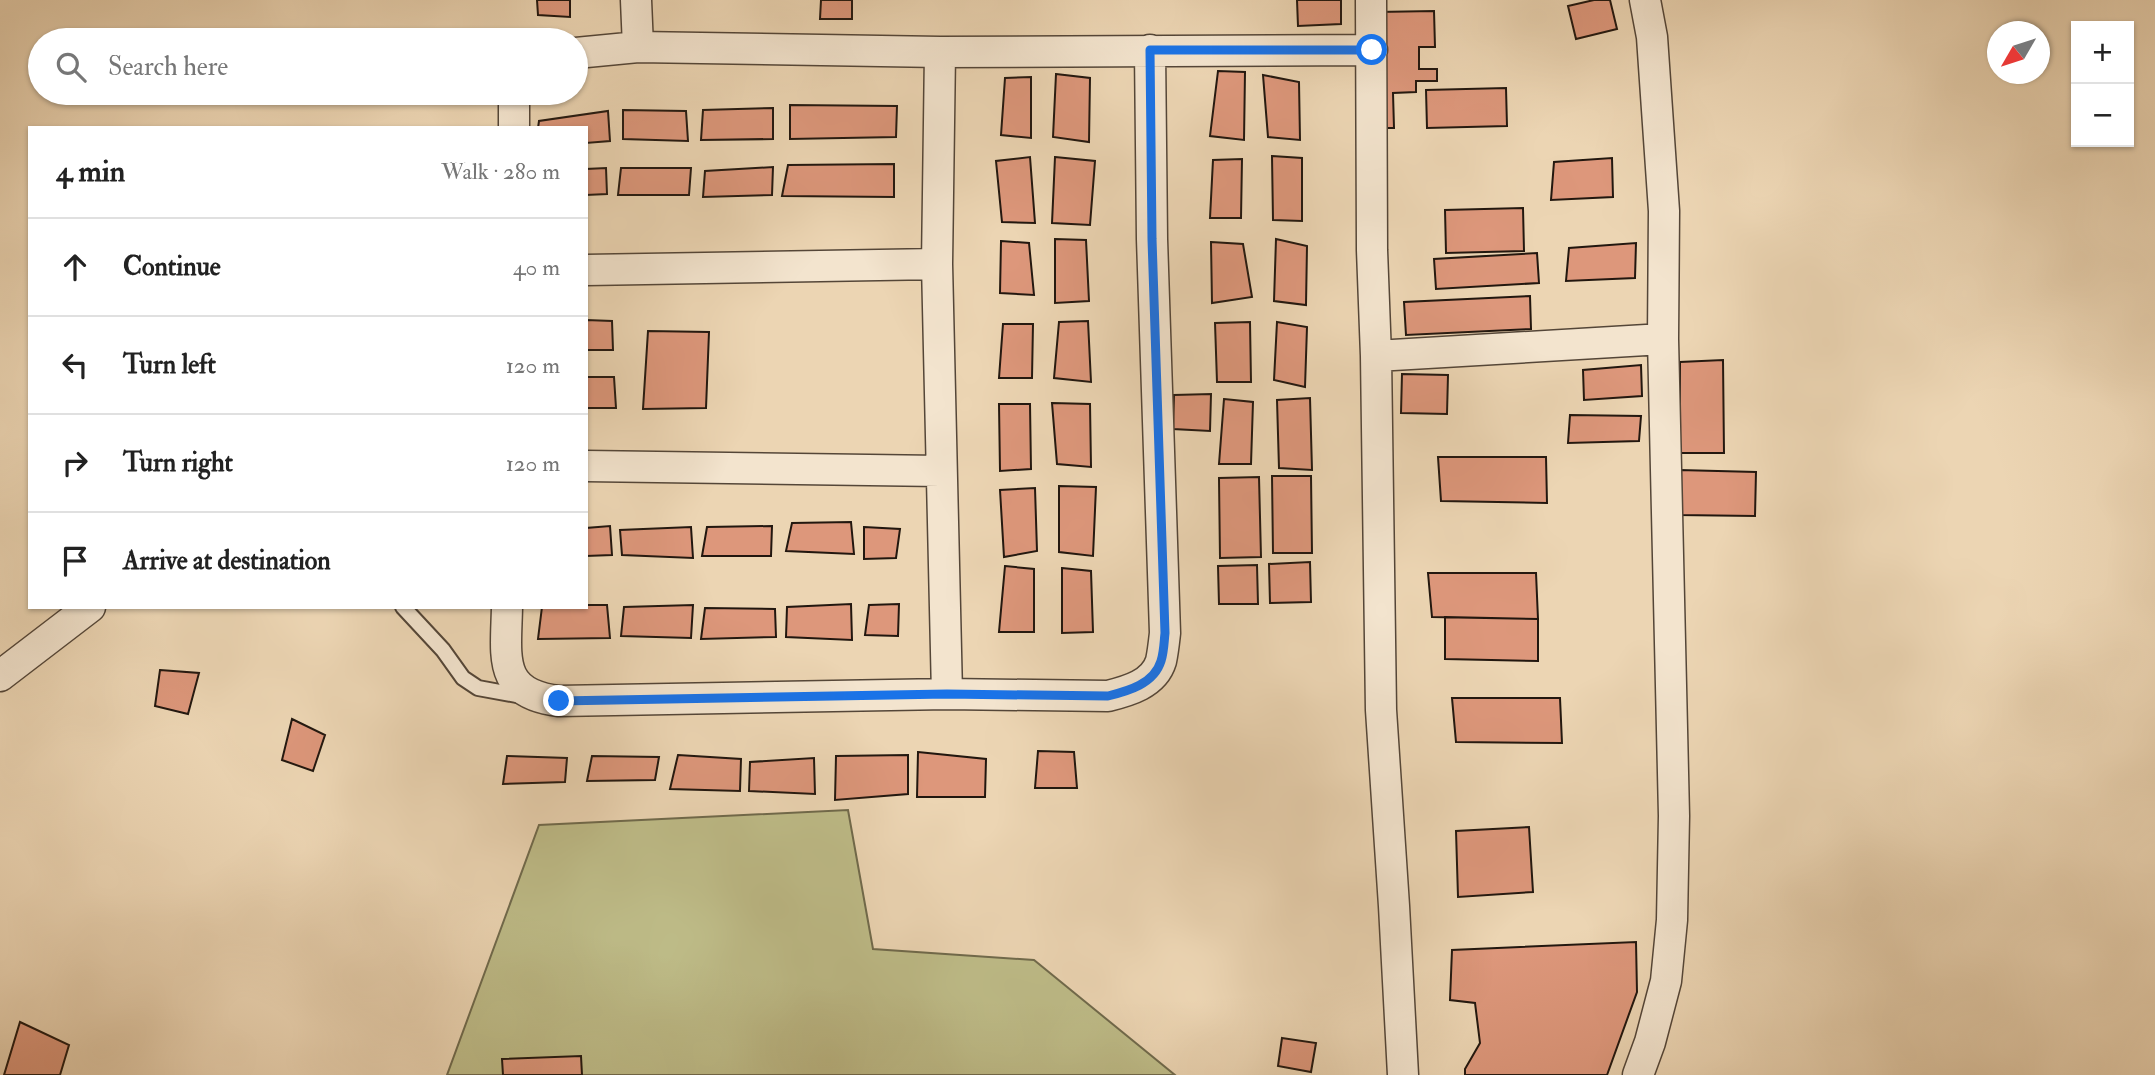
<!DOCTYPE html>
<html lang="en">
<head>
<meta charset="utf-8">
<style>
  body { margin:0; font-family:"IM FELL Double Pica",serif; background:#f6f6f6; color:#222 }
  .controls { position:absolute; right:21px; top:21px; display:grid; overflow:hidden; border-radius:0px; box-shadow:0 2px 5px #0004 }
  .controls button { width:63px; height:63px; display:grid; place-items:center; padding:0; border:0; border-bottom:2px solid #e0e0e0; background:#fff; color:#222; font:35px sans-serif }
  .compass { position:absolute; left:1987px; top:21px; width:63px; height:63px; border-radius:50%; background:#fff; box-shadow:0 2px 5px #0004; rotate:231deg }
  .stop { position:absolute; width:21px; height:21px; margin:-16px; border:5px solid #1a73e8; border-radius:50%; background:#fff }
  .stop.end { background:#1a73e8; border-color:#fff; box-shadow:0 2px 7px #0008 }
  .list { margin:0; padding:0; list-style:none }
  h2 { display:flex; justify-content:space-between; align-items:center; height:91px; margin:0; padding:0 28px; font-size:30px }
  h2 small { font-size:23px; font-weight:400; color:#767676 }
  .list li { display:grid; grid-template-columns:46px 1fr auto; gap:21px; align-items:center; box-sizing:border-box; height:98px; padding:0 28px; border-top:2px solid #e0e0e0 }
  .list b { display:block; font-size:26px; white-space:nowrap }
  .list em { font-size:23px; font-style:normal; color:#767676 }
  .icon { flex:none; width:38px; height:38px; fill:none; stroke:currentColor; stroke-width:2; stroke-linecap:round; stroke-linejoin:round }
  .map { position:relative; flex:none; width:2155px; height:1075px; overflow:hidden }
  .search { position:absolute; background:#fff; box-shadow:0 2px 5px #0004; left:28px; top:28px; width:560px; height:77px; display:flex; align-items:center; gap:18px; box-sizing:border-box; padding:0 24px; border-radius:38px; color:#767676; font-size:26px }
  .panel { position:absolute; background:#fff; box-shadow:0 2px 5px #0004; left:28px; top:126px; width:560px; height:483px; border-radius:0px }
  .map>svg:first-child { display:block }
</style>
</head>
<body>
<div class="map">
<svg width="2155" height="1075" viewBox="0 0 2155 1075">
  <rect width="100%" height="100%" fill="#ecd5b3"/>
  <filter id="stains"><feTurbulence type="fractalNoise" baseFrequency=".00286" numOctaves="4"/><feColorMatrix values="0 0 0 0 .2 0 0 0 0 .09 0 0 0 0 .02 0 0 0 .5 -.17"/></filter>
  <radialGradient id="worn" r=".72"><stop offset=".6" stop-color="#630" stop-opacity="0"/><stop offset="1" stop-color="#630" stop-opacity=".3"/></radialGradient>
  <path fill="#bebc88" stroke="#706a4c" stroke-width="2" d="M848,810L873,949L1034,960L1175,1075H447L539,825Z"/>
  <path fill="#dd977b" stroke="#22170f" stroke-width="2" d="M537,0H570V17L538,15Z
    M821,0H852V19H820Z
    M1297,0H1341V24L1298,26Z
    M1594,0H1610L1617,29L1576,39L1568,6Z
    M1434,11L1435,47H1419V69H1437V81H1416V92L1393,93L1394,128H1372L1377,12Z
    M1218,71L1245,72L1244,140L1210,136Z
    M1056,74L1090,78L1089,142L1053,137Z
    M1263,75L1299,82L1300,140L1268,137Z
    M1031,77V138L1001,135L1005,78Z
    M1506,88L1507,126L1427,128L1426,90Z
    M790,105L897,106L896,137L790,139Z
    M773,108V139L701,140L703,110Z
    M623,110L686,111L688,141L623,139Z
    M608,111L610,141L586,143V128H538L539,121Z
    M1272,156L1302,158V221L1273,220Z
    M1030,157L1035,223L1002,222L996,161Z
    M1055,157L1095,161L1090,225L1052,223Z
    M1612,158L1613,197L1551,200L1554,162Z
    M1242,159L1241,218H1210L1213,160Z
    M894,164V197L782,196L788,165Z
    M773,167L772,195L703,197L705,171Z
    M606,168L607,194L586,195V169Z
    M621,168H691L689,195H618Z
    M1523,208L1524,251L1446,253L1445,210Z
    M1055,239L1086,240L1089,301L1055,303Z
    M1276,239L1307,246L1306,305L1274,301Z
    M1001,241L1029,243L1034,295L1000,293Z
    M1211,242L1243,244L1252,297L1212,303Z
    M1636,243L1635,278L1566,281L1569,248Z
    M1537,253L1539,283L1436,289L1434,259Z
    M1530,296L1531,329L1406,335L1404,302Z
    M586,320L612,321L613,350H586Z
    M1088,321L1091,382L1054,378L1059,322Z
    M1250,322L1251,382H1217L1215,323Z
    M1277,322L1307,327L1305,387L1274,380Z
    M1003,324H1033L1032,378H999Z
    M648,331L709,332L706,408L643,409Z
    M1723,360L1724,453H1680V362Z
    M1641,365L1642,396L1584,400L1583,370Z
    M1402,374L1448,375L1447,414L1401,413Z
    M586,377H614L616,408H586Z
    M1211,394L1210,431L1173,429L1174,395Z
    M1310,398L1312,470L1279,468L1277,400Z
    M1224,399L1253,402L1251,464H1219Z
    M1052,403L1090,404L1091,467L1057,464Z
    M999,404H1030L1031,469L1000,471Z
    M1570,415L1641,416L1639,441L1568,443Z
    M1438,457H1546L1547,503L1441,501Z
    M1679,470L1756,472L1755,516L1678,515Z
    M1272,476H1311L1312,553H1273Z
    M1259,477L1261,557L1220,558L1219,478Z
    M1059,486L1096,487L1093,556L1059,552Z
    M1035,488L1037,551L1004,557L1000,490Z
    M851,522L854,554L786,551L792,523Z
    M610,526L612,555L586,556V528Z
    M772,526L771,556H702L707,527Z
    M691,527L693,558L622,555L620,530Z
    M864,527L900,529L896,558L864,559Z
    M1310,562L1311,602L1270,603L1269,564Z
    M1257,565L1258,604H1219L1218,566Z
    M1005,566L1034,569V632H999Z
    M1062,568L1091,571L1093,632L1062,633Z
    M1428,573H1536L1538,619L1432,617Z
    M851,604L852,640L786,637L787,607Z
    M899,604L898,636L865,635L869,605Z
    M586,605H607L610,638L538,639L542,607H586Z
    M693,605L691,638L621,636L624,607Z
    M705,608L775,609L776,637L701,639Z
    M1445,617L1538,619V661L1445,659Z
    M160,670L199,673L188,714L155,706Z
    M1452,698H1560L1562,743L1456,742Z
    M292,719L325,735L313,771L282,760Z
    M1038,751L1074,752L1077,788H1035Z
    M918,752L986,759L985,797H917Z
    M678,755L741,759L740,791L670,789Z
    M908,755V794L835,800L836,756Z
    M507,756L567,758L565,782L503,784Z
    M592,756L659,757L655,780L587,781Z
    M814,758L815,794L749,791L750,762Z
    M1529,827L1533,892L1458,897L1456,831Z
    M1636,942L1637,992L1607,1075H1465V1069L1480,1043L1475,1003L1450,1000L1452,950Z
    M20,1022L69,1045L60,1075H4Z
    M1282,1038L1316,1043L1311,1072L1278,1066Z
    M581,1056L582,1075H503L502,1059Z"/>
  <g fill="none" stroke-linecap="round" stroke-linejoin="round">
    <defs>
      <path id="lane" d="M403,607L443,650L463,678L478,688L522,696"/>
      <path id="street" d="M636,0L638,47
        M1371,0L1372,250L1376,356L1381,710L1394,906L1403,1075
        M940,52L937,264L947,694
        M576,53L638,47L940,52L1372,50
        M514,128V93
        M586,270L937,264
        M1376,356L1663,339
        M586,466L940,471
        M507,607C506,657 497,694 559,701L947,694L1108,696C1128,691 1154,684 1161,661C1163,652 1164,642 1165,633L1152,239L1150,50
        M0,676L90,607
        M1638,1075L1650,1042L1666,981L1672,920L1674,816L1663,339L1664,211L1652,37L1645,0"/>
    </defs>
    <use href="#lane" stroke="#544638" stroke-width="18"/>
    <use href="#street" stroke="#544638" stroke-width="33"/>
    <use href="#lane" stroke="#f3e4ce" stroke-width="14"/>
    <use href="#street" stroke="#f3e4ce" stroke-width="30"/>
  </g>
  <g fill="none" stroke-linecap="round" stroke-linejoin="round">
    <path stroke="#1a73e8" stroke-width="9" d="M559,701L947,694L1108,696C1128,691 1154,684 1161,661C1164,652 1164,642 1165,633L1152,239L1150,50H1372"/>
  </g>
  <rect width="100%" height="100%" filter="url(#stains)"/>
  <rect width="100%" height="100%" fill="url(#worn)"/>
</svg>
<div class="controls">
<button>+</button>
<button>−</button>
</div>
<svg class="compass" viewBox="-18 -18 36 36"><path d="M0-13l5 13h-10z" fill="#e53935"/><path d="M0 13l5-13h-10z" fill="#767676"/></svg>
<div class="stop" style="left:1372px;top:50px"></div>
<div class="stop end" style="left:559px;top:701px"></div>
<div class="search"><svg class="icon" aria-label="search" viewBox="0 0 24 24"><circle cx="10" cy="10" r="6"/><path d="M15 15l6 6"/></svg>Search here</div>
<section class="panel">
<h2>4 min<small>Walk · 280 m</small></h2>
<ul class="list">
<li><svg class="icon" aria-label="ahead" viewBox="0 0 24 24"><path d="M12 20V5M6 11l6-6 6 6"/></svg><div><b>Continue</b></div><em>40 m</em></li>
<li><svg class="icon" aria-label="left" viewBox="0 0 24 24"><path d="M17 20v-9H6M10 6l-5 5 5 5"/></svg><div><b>Turn left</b></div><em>120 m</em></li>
<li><svg class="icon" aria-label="right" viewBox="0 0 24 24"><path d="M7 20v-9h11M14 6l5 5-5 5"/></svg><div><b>Turn right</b></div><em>120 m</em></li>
<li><svg class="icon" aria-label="arrive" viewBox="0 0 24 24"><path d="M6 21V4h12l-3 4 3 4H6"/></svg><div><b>Arrive at destination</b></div></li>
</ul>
</section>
</div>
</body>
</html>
